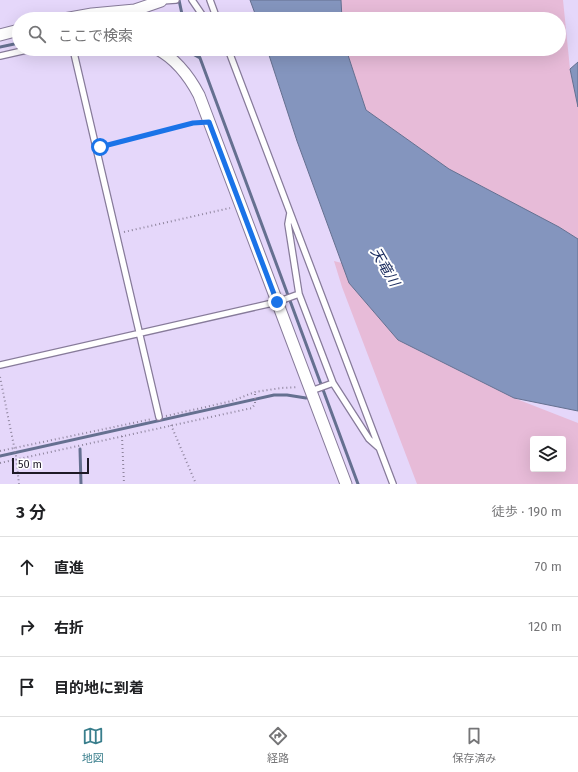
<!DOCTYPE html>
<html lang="ja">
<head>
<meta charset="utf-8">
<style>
  body { margin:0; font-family:"Fira Sans","Noto Sans JP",sans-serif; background:#f6f6f6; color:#202124 }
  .controls { position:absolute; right:12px; bottom:12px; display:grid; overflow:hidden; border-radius:4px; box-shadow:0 4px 16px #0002 }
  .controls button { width:36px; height:36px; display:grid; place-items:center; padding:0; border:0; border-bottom:1px solid #e0e0e0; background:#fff; color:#202124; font:20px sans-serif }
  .scale { position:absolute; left:12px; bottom:10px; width:77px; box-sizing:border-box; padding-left:4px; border:2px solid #1e1926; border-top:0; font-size:11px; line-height:14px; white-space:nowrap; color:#1e1926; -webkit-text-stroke:3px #fff; paint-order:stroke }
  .stop { position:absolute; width:12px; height:12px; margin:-9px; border:3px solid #1a73e8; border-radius:50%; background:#fff }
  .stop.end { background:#1a73e8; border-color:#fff; box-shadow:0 1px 4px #0008 }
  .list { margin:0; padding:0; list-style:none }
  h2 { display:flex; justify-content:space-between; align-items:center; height:52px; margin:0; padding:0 16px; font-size:17px }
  h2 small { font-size:13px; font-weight:400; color:#757577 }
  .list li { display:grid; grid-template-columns:26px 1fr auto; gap:12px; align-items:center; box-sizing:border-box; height:60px; padding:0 16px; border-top:1px solid #e0e0e0 }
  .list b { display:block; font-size:15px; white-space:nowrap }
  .list em { font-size:13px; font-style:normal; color:#757577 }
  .icon { flex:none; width:22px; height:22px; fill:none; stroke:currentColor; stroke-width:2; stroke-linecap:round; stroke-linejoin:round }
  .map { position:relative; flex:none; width:578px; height:484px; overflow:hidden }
  .search { position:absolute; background:#fff; box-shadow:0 4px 16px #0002; left:12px; right:12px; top:12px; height:44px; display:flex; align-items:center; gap:10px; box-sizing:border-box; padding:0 14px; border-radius:22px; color:#757577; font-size:15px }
  .sheet { height:232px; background:#fff }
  nav { display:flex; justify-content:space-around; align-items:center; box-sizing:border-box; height:56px; border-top:1px solid #e0e0e0; background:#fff; font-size:11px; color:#757577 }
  nav a { display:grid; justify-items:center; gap:2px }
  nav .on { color:#397e8c }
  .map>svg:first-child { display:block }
</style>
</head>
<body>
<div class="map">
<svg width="578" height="484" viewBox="0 0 578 484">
  <rect width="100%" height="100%" fill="#e5d7fa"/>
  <path fill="#e7bbd8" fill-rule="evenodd" d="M341,0H563L570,69L578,107V239L559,227L449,169L366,110L346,49H559V19H342Z
    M334,261L342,263L349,283L398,340L514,398L578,423V484H417L342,287ZM533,439H563V469H533Z"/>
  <path fill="#8495be" stroke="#657090" d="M250,0H341L342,19H257Z
    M267,49H346L366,110L449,169L559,227L578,239V411L514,398L398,340L349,283L297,141Z
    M578,62V107L570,69Z"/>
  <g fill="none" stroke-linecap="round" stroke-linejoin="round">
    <path stroke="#657090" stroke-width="3" d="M179,0L183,19
      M0,47L19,43
      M184,49L200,58
      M196,49L200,58L358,484
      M80,449L81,484
      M0,456L274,395H287L306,398"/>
  </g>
  <path fill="#b5b6e3" d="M144,11L156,15L155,19H147L142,17Z"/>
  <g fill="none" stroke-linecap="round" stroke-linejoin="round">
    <defs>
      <path id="lane" d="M192,0L205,19
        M210,0L217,19
        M161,1L176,0
        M73,49L159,417
        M228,49L393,484
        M0,56L31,49
        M299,294L333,383L369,439L378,447
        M0,365L277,302L299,294L288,224L290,213
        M311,391L333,383"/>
      <path id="street" d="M64,19L92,14L135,10L161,1
        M0,35L19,30
        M157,49C176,59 189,76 199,95L346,484"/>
    </defs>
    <use href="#lane" stroke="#877b9a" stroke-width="8"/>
    <use href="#street" stroke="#877b9a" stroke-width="13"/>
    <path stroke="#8f859e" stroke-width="2" stroke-dasharray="1 3" stroke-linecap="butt" d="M103,146L193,123H198
      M124,232L230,208
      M0,377L16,456L19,484
      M166,416L232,401L255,392L281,388L298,387
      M171,425L196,484
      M122,436L124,484
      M0,451L152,419
      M0,463L252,408L255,404V392"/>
    <use href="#lane" stroke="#fff" stroke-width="5.5"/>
    <use href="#street" stroke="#fff" stroke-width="11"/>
  </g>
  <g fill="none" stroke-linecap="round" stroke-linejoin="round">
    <path stroke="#1a73e8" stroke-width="5" d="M100,147L193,123L209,122L277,302"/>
  </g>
  <g text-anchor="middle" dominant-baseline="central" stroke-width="4" stroke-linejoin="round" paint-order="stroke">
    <g font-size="14" font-style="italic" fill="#17295c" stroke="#fff">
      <text transform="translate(385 267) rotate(60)">天竜川</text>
    </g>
  </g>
</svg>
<div class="controls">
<button><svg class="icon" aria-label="layers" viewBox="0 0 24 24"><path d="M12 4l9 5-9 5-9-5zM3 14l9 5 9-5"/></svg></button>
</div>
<div class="scale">50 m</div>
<div class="stop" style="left:100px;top:147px"></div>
<div class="stop end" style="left:277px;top:302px"></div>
<div class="search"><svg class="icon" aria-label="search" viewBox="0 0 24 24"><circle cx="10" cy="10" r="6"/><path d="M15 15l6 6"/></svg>ここで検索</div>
</div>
<section class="sheet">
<h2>3 分<small>徒歩 · 190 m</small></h2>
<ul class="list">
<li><svg class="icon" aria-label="ahead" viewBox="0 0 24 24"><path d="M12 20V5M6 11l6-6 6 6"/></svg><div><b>直進</b></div><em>70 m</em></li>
<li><svg class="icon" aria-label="right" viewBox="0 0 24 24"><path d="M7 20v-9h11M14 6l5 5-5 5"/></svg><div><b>右折</b></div><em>120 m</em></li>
<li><svg class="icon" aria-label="arrive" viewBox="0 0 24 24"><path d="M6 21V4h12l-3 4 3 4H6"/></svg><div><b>目的地に到着</b></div></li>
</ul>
</section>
<nav>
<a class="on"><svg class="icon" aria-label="map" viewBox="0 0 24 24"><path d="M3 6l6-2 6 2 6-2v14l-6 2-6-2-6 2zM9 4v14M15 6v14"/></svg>地図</a>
<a><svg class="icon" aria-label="directions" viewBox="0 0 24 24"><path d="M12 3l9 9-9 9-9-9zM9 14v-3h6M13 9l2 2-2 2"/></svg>経路</a>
<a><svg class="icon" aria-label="saved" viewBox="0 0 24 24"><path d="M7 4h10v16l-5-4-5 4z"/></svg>保存済み</a>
</nav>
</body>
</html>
